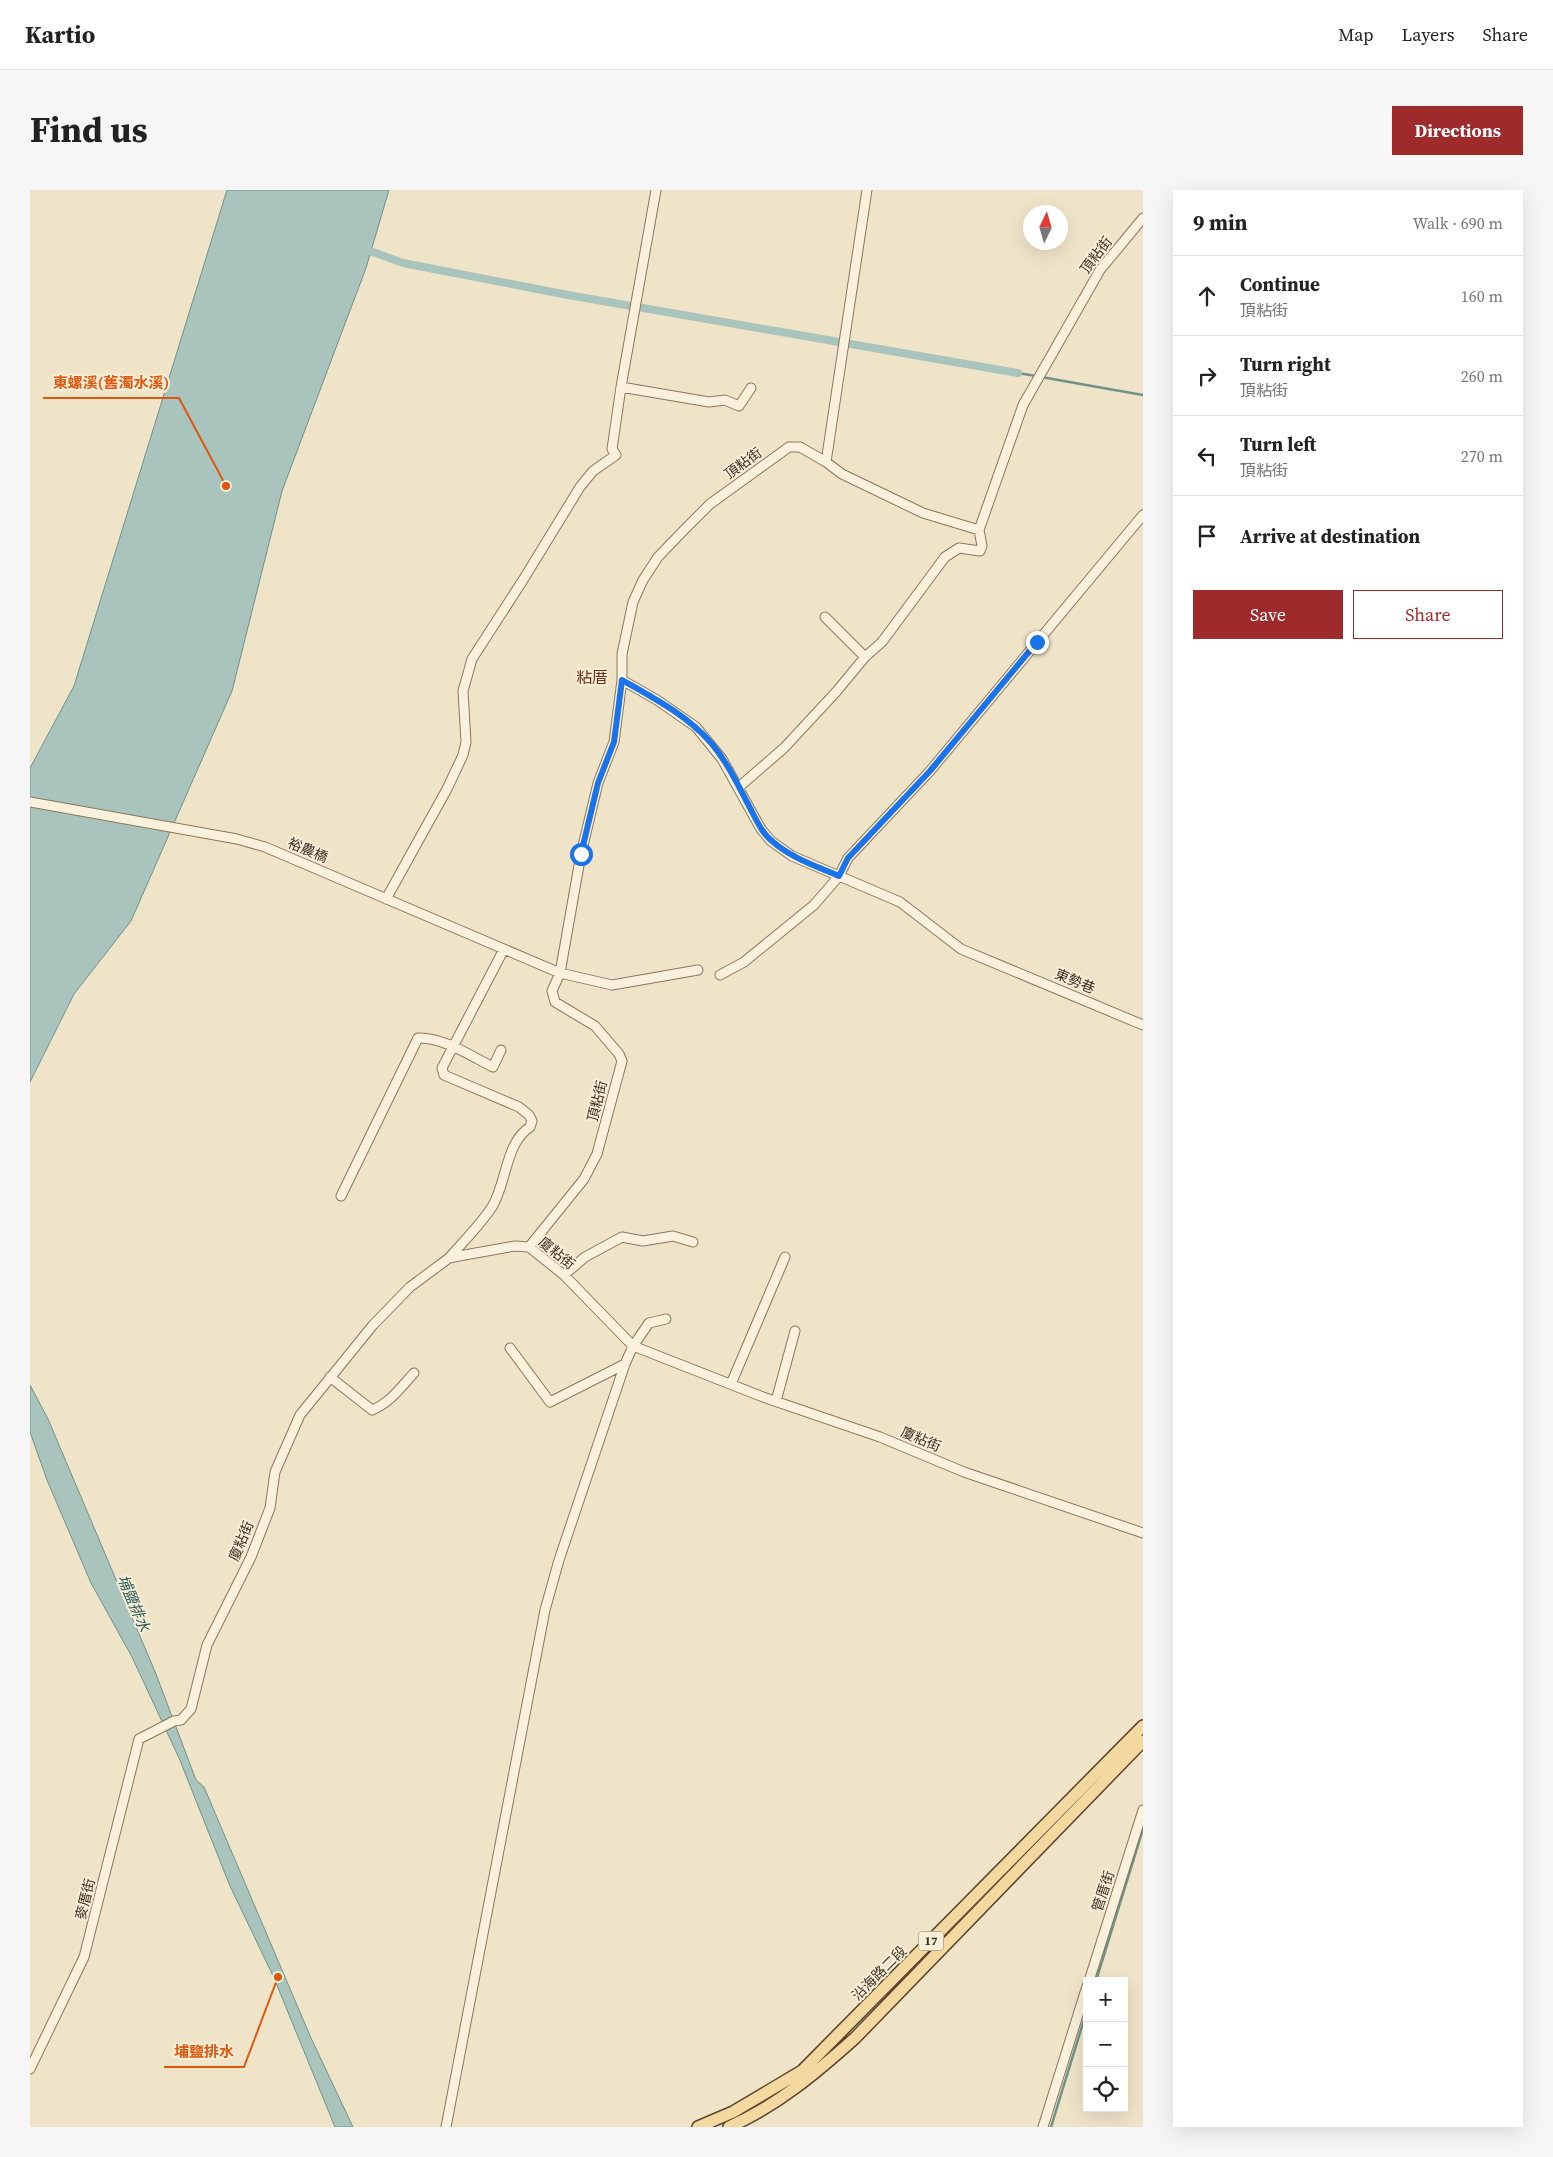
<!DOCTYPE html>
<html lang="en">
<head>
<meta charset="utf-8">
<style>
  body { margin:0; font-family:"Source Serif 4","Noto Sans TC",serif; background:#f6f6f6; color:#222 }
  .controls { position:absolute; right:15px; bottom:15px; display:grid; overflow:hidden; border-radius:0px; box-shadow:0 5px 20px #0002 }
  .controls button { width:45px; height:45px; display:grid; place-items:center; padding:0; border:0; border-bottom:1px solid #e0e0e0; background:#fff; color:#222; font:25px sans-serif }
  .compass { position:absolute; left:993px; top:15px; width:45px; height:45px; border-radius:50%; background:#fff; box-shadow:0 5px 20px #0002; rotate:5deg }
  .stop { position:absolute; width:15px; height:15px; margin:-11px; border:4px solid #1a73e8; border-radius:50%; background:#fff }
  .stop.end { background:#1a73e8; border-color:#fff; box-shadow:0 1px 5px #0008 }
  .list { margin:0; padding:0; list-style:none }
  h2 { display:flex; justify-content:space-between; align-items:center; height:65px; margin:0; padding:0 20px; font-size:21px }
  h2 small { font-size:16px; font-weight:400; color:#767676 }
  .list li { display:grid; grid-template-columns:32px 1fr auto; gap:15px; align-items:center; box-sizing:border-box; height:80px; padding:0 20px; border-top:1px solid #e0e0e0 }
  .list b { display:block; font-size:19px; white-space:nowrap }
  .list p { margin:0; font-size:16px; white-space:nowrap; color:#767676 }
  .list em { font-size:16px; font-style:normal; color:#767676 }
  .actions { display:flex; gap:10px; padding:15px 20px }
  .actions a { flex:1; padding:11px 0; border:1px solid #9e2a2b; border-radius:0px; text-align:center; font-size:18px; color:#9e2a2b }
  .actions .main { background:#9e2a2b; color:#fff }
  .icon { flex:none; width:28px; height:28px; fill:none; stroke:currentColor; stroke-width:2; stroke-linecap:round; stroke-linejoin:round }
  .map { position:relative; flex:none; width:1113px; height:1937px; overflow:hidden; border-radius:0px }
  header { display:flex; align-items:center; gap:30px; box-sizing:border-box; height:70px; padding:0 25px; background:#fff; border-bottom:1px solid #e0e0e0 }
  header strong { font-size:24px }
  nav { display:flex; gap:28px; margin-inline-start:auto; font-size:18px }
  .intro { display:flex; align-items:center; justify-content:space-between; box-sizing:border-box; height:120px; padding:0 30px }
  h1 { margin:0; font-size:35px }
  .button { padding:12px 22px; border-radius:0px; background:#9e2a2b; color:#fff; font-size:18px; font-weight:700 }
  main { display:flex; gap:30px; padding:0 30px }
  aside { flex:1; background:#fff; border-radius:0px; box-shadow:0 5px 20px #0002 }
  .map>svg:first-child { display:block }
</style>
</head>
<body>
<header>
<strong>Kartio</strong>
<nav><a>Map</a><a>Layers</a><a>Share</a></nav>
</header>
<div class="intro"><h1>Find us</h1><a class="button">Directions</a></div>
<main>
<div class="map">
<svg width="1113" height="1937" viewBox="0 0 1113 1937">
  <rect width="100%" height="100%" fill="#f0e4c8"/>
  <path fill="#a9c4bc" stroke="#6f938a" d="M197,0H359L336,78L252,301L202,501L101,731L44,804L0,892V578L44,496Z
    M0,1195L18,1229L126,1484L166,1590L174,1597L281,1848L323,1937H305L244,1788L200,1696L149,1568L102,1467L61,1393L17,1290L0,1242Z"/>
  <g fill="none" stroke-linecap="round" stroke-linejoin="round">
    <path stroke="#6f938a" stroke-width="2.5" d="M988,183L1006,186
      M1011,187L1113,205
      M1066,1791L1113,1639
      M1021,1937L1057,1820"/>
    <path stroke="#a9c4bc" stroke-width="8" d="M332,58L373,73L538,105L988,183"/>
    <defs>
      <path id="minor" d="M591,197L679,212L695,210L709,216L721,198
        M796,272L837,0
        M795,427L835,467
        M592,490L627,510L666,537L692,569L731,639L741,651L762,666L870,712L931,759L1113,835
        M709,597L754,558L806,502L835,467L852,452L915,367L929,358L950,361L952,356L949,340L993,215L1070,80L1113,28
        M0,612L207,649L235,657L530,783L582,795L668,780
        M356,709L417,599L433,565L436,552L433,501L442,469L493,390L550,297L563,281L586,265L582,259L591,197L626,0
        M690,785L714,772L784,715L809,686L818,668L900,581L1113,325
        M311,1006L388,848C413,847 441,866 463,877L471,860
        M499,1057L554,989L567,964L592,871L589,864L565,836L525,812L522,801L530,783L551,664L568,593L584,552L592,490V464L603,412L613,390L628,367L654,340L680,314L759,257H770L796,272L812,284L893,323L949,340
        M419,1068C434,1051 450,1035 462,1017C477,993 475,953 500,937L502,931L499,925L489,917L414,885L412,878L474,759
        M534,1085L555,1067L592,1047L613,1051L643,1046L663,1052
        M480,1158L520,1212L595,1174
        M300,1187L342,1220C360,1213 371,1197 384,1183
        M701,1194L755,1067
        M746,1211L765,1141
        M1059,1791L1113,1620
        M0,1879L54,1767L109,1549L144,1531L151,1530L161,1519L177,1455L221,1367L240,1318L245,1282L270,1225L343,1135L380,1097L419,1068L429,1066L485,1056L499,1057L534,1085L603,1156L733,1207L850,1247L934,1282L1113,1343
        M416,1937L515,1420L529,1370L595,1174L603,1156L619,1133L636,1129
        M1013,1937L1057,1796"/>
      <path id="major" d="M668,1937L703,1922L772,1881L1113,1536
        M699,1937C748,1915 786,1883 825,1848L1113,1551"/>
    </defs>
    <use href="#minor" stroke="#8d765c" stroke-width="11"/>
    <use href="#major" stroke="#5b4430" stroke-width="14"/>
    <use href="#minor" stroke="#faf1dc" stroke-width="9"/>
    <use href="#major" stroke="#f3d9a0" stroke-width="11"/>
  </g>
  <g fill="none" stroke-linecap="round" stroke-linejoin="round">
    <path stroke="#1a73e8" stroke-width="6" d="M551,664L568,593L584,552L592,490C624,508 658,526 682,554C697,572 708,595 719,616C726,629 731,642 742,651C761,668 786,676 809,686L818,668L900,581L1007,452"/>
  </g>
  <g text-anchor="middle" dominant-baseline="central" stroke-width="4" stroke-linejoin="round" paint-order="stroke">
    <rect fill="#f7eed8" stroke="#756857" stroke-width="1" x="888.5" y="1741.5" width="25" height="19" rx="4"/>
    <g font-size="12" font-weight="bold" fill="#3d2e20">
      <text x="901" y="1751">17</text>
    </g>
    <g font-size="14" fill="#3d2e20" stroke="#f7eed8">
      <text transform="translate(1066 65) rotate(-53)">頂粘街</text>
      <text transform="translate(713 273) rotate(-36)">頂粘街</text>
      <text transform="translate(278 660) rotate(23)">裕農橋</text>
      <text transform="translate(1045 791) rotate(23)">東勢巷</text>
      <text transform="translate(567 911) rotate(-76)">頂粘街</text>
      <text transform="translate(527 1063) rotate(39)">廈粘街</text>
      <text transform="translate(891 1249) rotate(23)">廈粘街</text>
      <text transform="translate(211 1351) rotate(-67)">廈粘街</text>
      <text transform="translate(1073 1701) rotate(-72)">管厝街</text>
      <text transform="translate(55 1709) rotate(-76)">麥厝街</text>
      <text transform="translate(849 1783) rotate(-45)">沿海路二段</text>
    </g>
    <g font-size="15" font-style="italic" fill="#2f5d5a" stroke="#f7eed8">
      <text transform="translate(104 1413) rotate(67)">埔鹽排水</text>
    </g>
    <g font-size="16" fill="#6b2e1e" stroke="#f7eed8">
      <text x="562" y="487">粘厝</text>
    </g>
  </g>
  <path fill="none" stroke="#df570d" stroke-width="2" d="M196 296L149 208H13M248 1787L214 1877H134"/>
  <g fill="#df570d" stroke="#f7eed8" stroke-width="2">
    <circle cx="196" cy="296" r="5"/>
    <circle cx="248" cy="1787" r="5"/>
  </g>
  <g font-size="15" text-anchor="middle" font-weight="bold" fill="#df570d" stroke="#f7eed8" stroke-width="4" stroke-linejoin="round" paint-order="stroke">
    <text x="81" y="198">東螺溪(舊濁水溪)</text>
    <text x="174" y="1867">埔鹽排水</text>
  </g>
</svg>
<div class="controls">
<button>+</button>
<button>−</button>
<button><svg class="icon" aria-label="locate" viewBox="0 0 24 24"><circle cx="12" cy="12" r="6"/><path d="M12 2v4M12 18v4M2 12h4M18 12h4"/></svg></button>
</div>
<svg class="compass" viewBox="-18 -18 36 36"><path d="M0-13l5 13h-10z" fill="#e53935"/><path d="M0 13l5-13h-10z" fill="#767676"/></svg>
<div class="stop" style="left:551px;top:664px"></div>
<div class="stop end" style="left:1007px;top:452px"></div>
</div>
<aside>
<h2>9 min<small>Walk · 690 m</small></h2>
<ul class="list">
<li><svg class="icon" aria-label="ahead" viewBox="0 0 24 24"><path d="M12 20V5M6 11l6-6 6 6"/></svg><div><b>Continue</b><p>頂粘街</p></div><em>160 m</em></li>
<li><svg class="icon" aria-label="right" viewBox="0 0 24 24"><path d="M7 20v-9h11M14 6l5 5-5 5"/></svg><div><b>Turn right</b><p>頂粘街</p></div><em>260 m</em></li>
<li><svg class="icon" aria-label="left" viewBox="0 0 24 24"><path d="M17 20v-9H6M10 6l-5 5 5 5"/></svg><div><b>Turn left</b><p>頂粘街</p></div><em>270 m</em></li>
<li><svg class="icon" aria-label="arrive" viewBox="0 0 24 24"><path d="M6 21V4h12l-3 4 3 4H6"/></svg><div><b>Arrive at destination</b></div></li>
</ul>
<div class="actions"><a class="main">Save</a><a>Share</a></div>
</aside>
</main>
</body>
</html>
